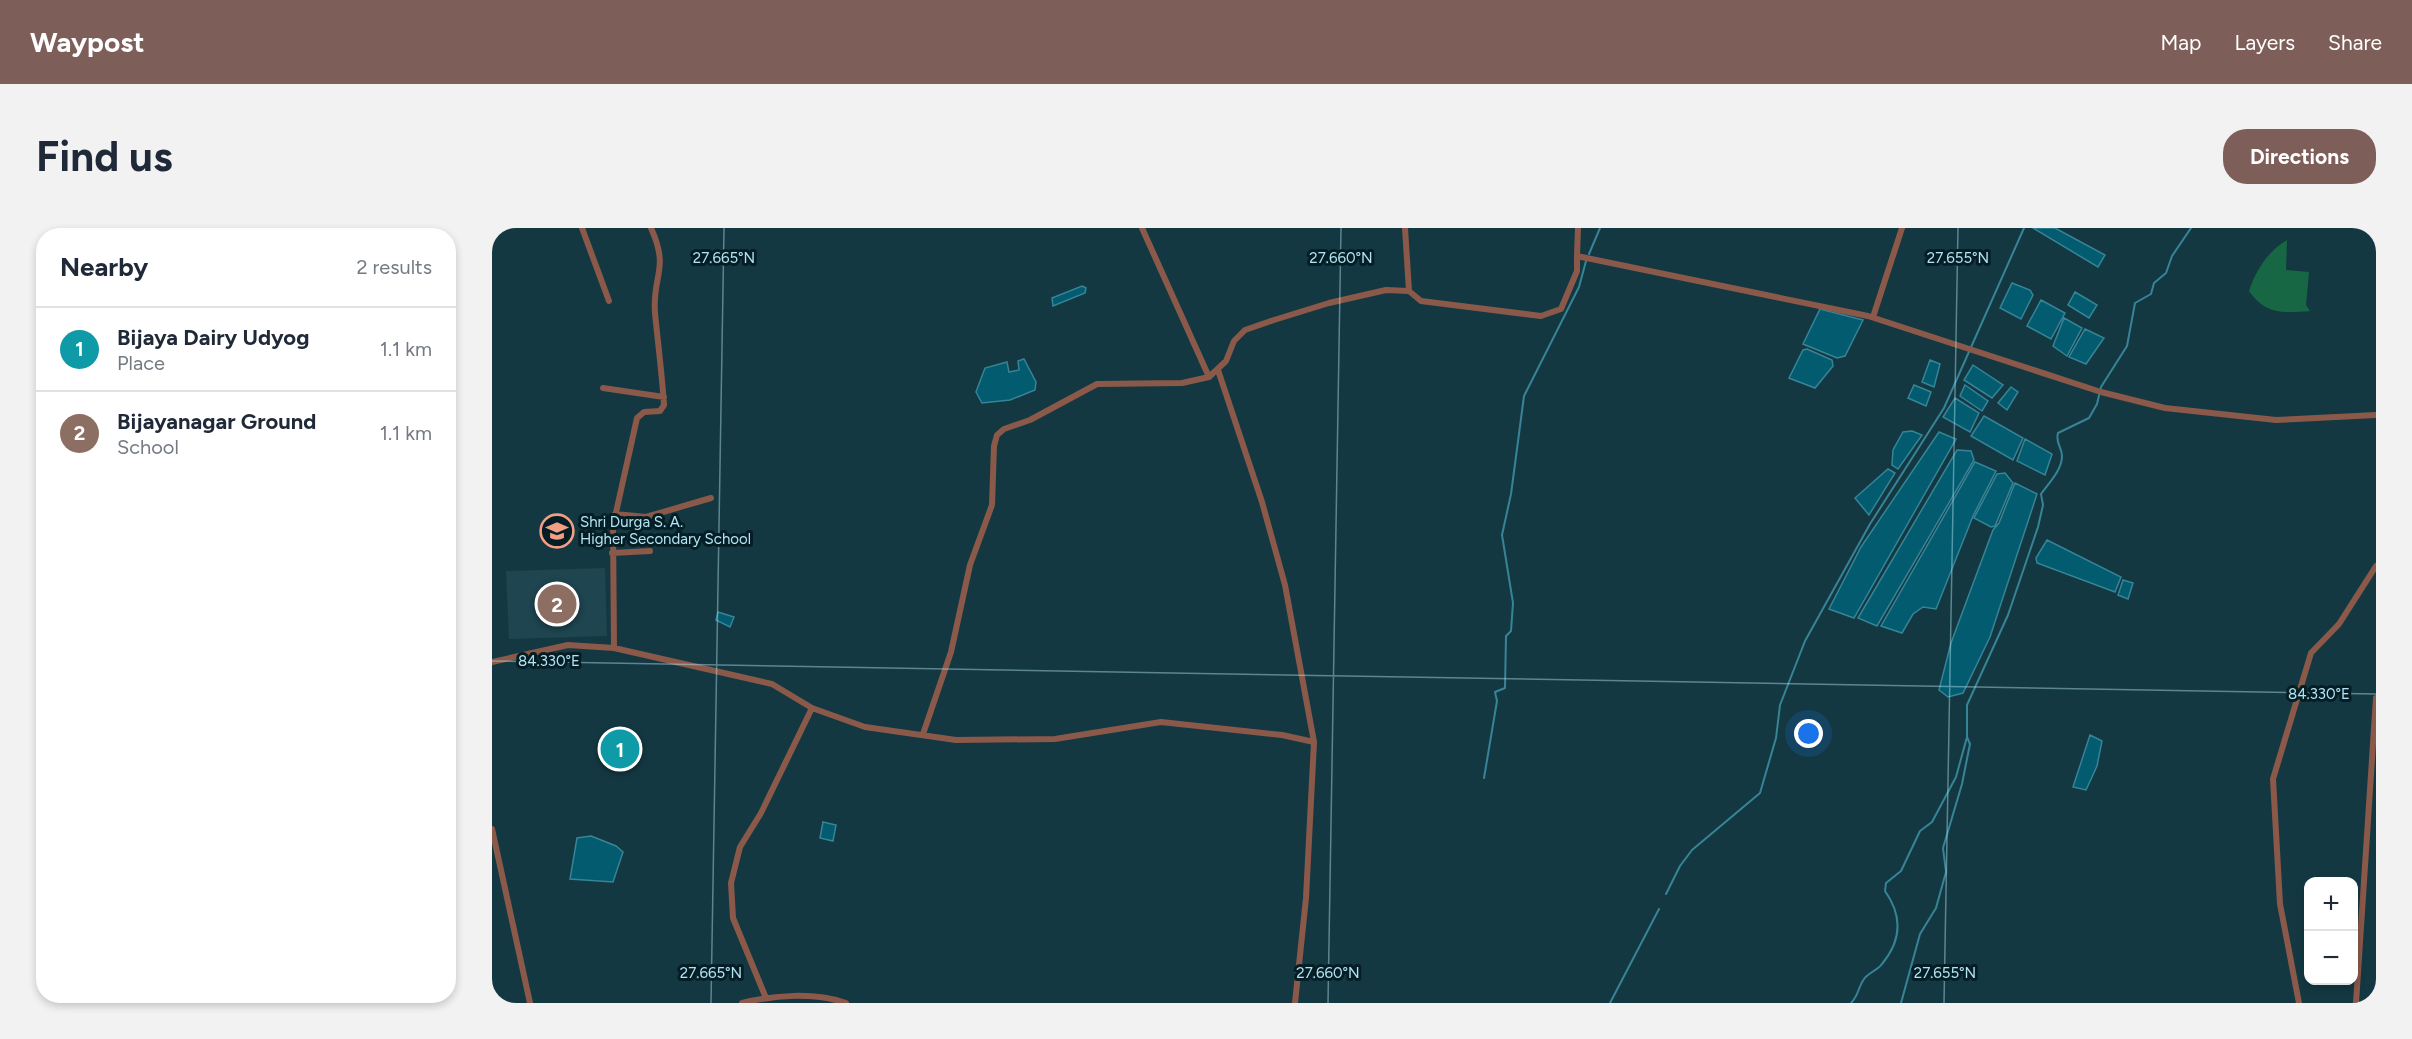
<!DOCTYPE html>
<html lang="en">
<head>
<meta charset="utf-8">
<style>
  body { margin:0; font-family:Figtree,sans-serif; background:#f2f2f3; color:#1f2937 }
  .controls { position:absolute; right:18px; bottom:18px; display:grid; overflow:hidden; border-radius:12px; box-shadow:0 3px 9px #0003 }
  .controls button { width:54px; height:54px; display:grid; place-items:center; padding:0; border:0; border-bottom:2px solid #e0e1e3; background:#fff; color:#1f2937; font:30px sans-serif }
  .you { position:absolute; left:1317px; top:506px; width:21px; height:21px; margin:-15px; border:4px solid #fff; border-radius:50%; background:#1a73e8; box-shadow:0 0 0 9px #1a73e833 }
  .badge { display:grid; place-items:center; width:39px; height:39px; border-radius:50%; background:#7e5e59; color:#fff; font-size:20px; font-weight:700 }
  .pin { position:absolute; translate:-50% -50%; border:3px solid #fff; box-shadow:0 2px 6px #0006 }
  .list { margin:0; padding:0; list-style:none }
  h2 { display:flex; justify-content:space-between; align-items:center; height:78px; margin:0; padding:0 24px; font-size:26px }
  h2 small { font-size:20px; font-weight:400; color:#747a83 }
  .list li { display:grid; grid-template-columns:39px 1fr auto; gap:18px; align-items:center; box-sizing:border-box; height:84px; padding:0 24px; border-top:2px solid #e0e1e3 }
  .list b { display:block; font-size:22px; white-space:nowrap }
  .list p { margin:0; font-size:20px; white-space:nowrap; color:#747a83 }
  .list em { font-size:20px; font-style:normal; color:#747a83 }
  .map { position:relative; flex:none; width:1884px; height:775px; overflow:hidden; border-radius:24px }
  header { display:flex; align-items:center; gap:36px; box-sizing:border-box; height:84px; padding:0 30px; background:#7e5e59; color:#fff }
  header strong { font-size:28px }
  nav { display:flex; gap:33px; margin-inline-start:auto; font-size:21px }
  .intro { display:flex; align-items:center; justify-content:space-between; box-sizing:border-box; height:144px; padding:0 36px }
  h1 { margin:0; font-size:42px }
  .button { padding:15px 27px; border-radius:24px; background:#7e5e59; color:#fff; font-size:21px; font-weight:700 }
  main { display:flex; gap:36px; padding:0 36px }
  aside { flex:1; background:#fff; border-radius:24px; box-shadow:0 3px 9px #0003 }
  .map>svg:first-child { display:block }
</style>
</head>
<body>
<header>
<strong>Waypost</strong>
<nav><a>Map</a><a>Layers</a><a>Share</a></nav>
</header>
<div class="intro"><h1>Find us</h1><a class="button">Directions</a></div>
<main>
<aside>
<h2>Nearby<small>2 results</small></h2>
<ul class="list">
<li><span class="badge" style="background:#0f9aa8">1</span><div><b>Bijaya Dairy Udyog</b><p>Place</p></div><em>1.1 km</em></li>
<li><span class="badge" style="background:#8d6e63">2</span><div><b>Bijayanagar Ground</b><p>School</p></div><em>1.1 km</em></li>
</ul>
</aside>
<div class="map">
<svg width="1884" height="775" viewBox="0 0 1884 775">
  <rect width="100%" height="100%" fill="#143842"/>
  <path fill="#1e4550" d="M113,340L115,408L17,411L14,343Z"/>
  <path fill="#186744" d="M1795,12L1794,42L1817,44L1814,77L1818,83C1791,85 1774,87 1757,63C1764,42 1776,23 1795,12Z"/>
  <path fill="#025b6f" stroke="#378497" stroke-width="1.5" d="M1541,0H1563L1613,27L1606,39Z
    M1520,55L1538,62L1541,67L1529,91L1508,80Z
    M590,58L594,60L593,65L561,78L560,70Z
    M1583,64L1605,77L1597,90L1576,77Z
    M1549,72L1573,85L1559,111L1535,98Z
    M1328,81L1371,92L1353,128L1345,130L1311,116Z
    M1572,90L1590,100L1575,128L1561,118Z
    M1593,101L1612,110L1594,136L1577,129Z
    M1315,121L1340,132L1341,138L1323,160L1297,150L1311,122Z
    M532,131L544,154L543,162L518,172L490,175L484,164L493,140L515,134L517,144L527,142L526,133Z
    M1438,132L1448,136L1442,159L1430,154Z
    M1481,137L1511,157L1500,170L1472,152Z
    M1422,157L1439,164L1434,178L1416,170Z
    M1473,157L1496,173L1490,183L1468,168Z
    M1519,159L1526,164L1515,182L1506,175Z
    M1463,170L1487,185L1478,204L1451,189Z
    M1492,188L1531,210L1521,232L1479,208Z
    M1420,203L1430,207L1406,241L1400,237L1401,222L1411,204Z
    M1447,204L1464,211L1362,390L1337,381L1369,319Z
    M1533,211L1560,226L1553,247L1525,233Z
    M1465,222L1479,223L1482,232L1385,398L1366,390Z
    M1483,234L1504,243L1481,288L1444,381L1431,379L1421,386L1410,405L1389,398Z
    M1396,241L1403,245L1377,287L1363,270Z
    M1513,245L1521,255L1503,298L1499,299L1482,290L1505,246Z
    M1523,255L1545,266L1498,409L1471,465L1456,469L1447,462L1459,415L1501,302L1507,295Z
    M1555,312L1629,349L1623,364L1545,335L1544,330Z
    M1631,352L1641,355L1636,371L1626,367Z
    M226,384L242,389L238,399L224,392Z
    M1598,507L1610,513L1605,538L1594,562L1581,559Z
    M331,594L344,597L341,613L328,610Z
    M99,608L124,618L131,624L121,654L78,651L85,610Z"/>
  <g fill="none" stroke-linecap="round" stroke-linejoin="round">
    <path stroke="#378497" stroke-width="2" d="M1097,26L1108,0
      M992,550L1005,473L1003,464L1013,460L1014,408L1019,403L1021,375L1010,307L1019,266L1032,168L1087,59L1094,33
      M1174,666L1188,638L1200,622L1268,565L1284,510L1288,477L1313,413L1378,296L1452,180L1532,0
      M1118,775L1167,681
      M1359,775C1367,767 1366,759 1372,751C1376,745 1386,742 1390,736C1410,712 1410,687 1393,663L1394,655L1409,643L1428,603L1440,594L1464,549L1475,509V477L1516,387L1546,299L1551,277L1549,266C1557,255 1570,242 1570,228C1570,219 1563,215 1566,205L1597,190L1605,176L1609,159L1635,118L1643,75L1659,66L1662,55L1674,45L1680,28L1699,0
      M1409,775L1428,706L1444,680L1454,644L1451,620L1470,556L1478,516L1475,509"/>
    <path stroke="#8b5949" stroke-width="6" d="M90,0L117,73
      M650,0L717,149
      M913,0L917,63
      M1085,28L1086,0
      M1381,89L1410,0
      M726,142L770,274L793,357L822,514L814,670L803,775
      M111,160L172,169
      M123,286L154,289L219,270
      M120,325L158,323
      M122,420L121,298L145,190L152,184L168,183L172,177C170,146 166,116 163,85C160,47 178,42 159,0
      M0,434L76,417L122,420L280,456L320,480L373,499L464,512L563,511L669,494L790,507L822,514
      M431,506L459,424L478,337L500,277L502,218L505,207L512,201L538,192L605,156L690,155L717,149L734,133L742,113L753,102L782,92L837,75L894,62L917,63L929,73L1049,88L1069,81L1085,43V28L1376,88L1609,164L1673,180L1784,192L1884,187
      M0,601L38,775
      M274,770L241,690L239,655L248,619L269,585L320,480
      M250,775C282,767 322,764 354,775
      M1807,775L1788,676L1781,551L1819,425L1847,396L1884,338
      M1864,775L1884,470"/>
  </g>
  <path fill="none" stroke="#b3e4f3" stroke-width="1.5" stroke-opacity="0.45" d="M0,433L1884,466M219,775L232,0M836,775L849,0M1452,775L1466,0"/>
  <defs>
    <symbol id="school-ring" viewBox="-11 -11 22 22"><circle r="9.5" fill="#051e25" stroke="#f39f83" stroke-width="1.5"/><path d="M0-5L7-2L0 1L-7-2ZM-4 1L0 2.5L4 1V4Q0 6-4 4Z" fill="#f39f83"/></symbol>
  </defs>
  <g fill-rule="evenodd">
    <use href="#school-ring" x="46" y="284" width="38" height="38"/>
  </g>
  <g text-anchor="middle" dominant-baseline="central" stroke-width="6" stroke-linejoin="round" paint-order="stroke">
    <g font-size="15" fill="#b3e4f3" stroke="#051e25" text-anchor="start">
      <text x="88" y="294">Shri Durga S. A.<tspan x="88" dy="17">Higher Secondary School</tspan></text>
    </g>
  </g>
  <g font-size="15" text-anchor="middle" fill="#b3e4f3" stroke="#051e25" stroke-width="6" stroke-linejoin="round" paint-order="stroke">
    <text x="232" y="35">27.665°N</text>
    <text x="849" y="35">27.660°N</text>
    <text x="1466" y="35">27.655°N</text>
    <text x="57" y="438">84.330°E</text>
    <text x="1827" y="471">84.330°E</text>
    <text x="219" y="750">27.665°N</text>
    <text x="836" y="750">27.660°N</text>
    <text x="1453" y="750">27.655°N</text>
  </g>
</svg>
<div class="controls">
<button>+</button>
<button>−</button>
</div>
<div class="you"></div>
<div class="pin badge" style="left:128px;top:521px;background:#0f9aa8">1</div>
<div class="pin badge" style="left:65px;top:376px;background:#8d6e63">2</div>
</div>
</main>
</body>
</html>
